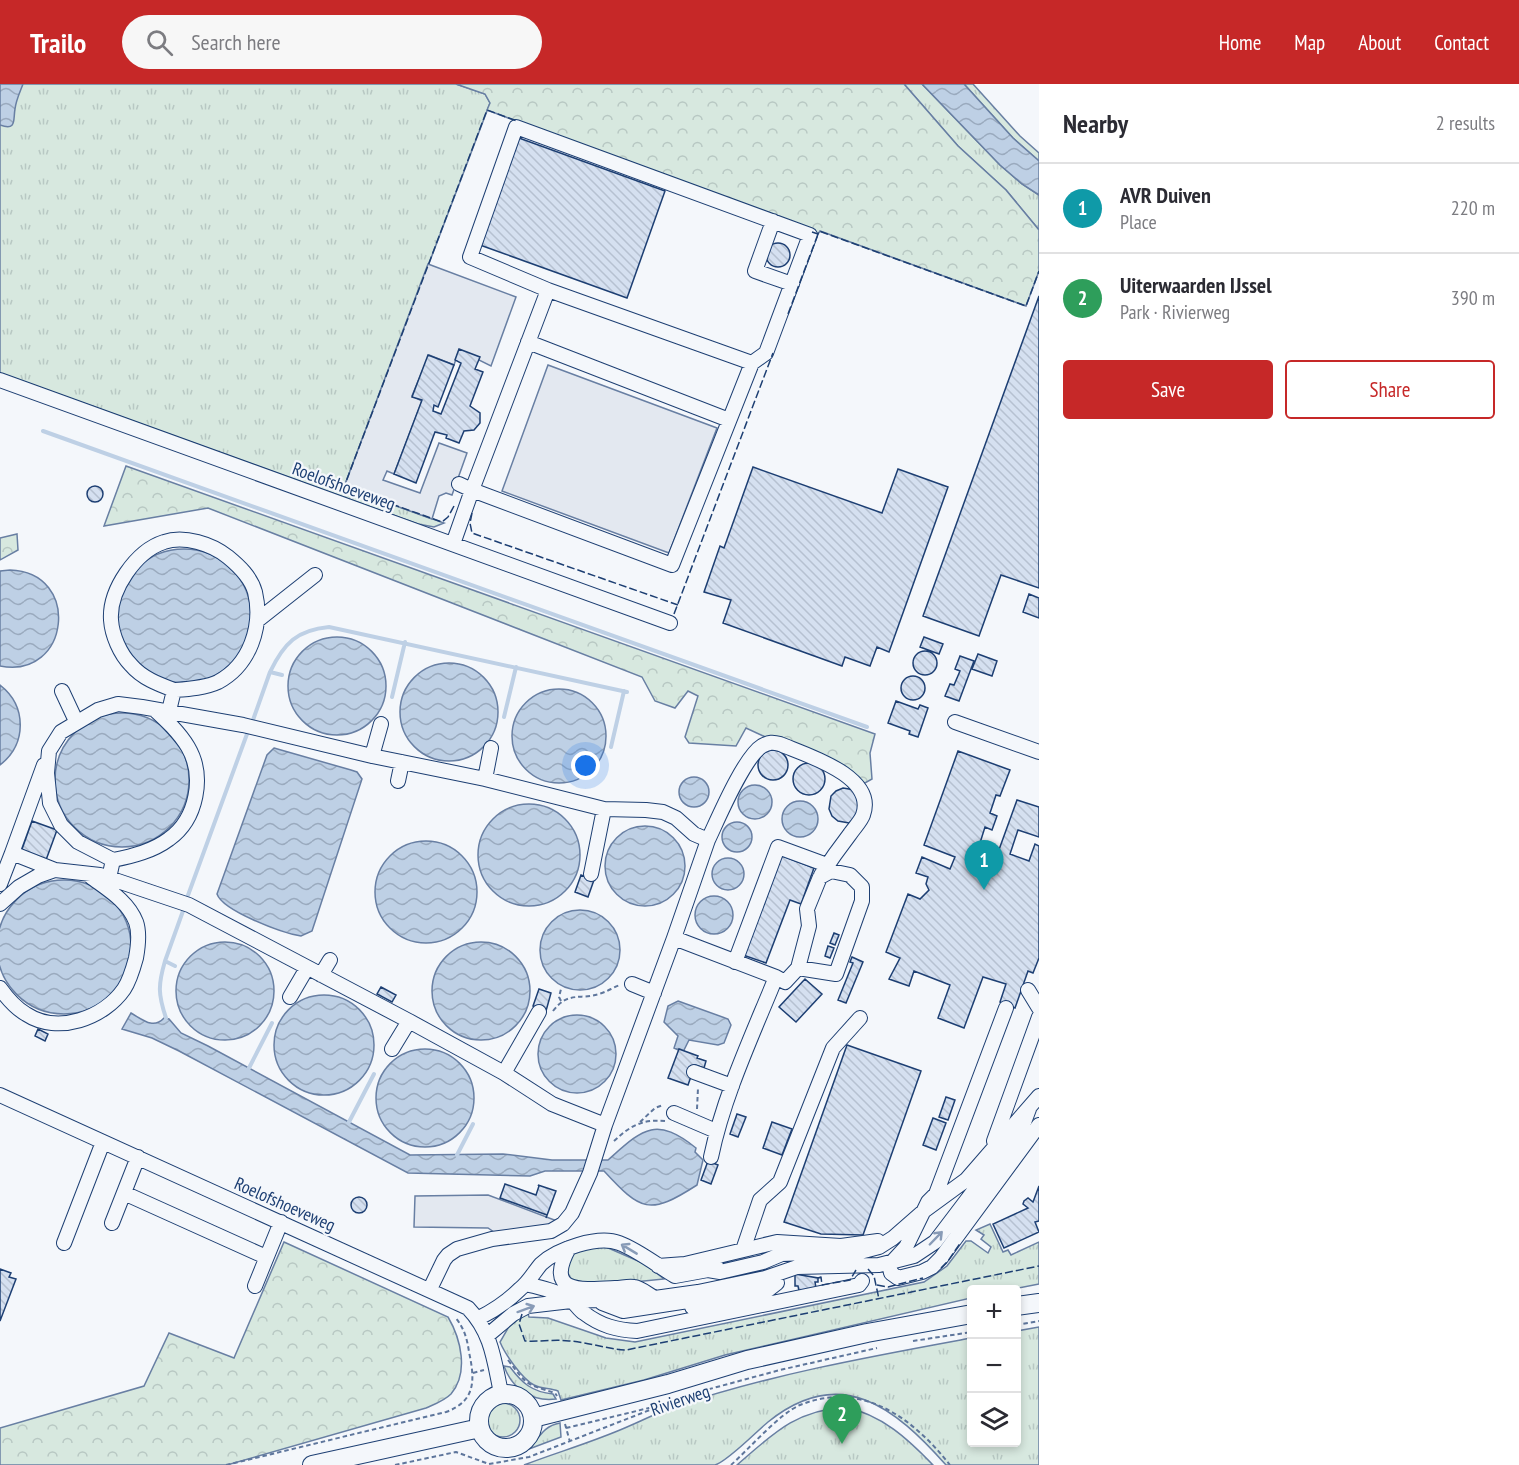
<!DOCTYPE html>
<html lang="en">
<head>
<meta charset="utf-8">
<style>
  body { margin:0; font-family:"PT Sans Narrow",sans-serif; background:#f7f7f7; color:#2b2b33 }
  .controls { position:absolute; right:18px; bottom:18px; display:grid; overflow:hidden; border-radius:6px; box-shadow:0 3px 9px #0003 }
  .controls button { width:54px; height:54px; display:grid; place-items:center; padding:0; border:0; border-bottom:2px solid #e1e1e2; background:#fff; color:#2b2b33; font:30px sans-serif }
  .you { position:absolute; left:586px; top:682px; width:21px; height:21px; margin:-15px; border:4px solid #fff; border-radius:50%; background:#1a73e8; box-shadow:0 0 0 9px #1a73e833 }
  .badge { display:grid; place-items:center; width:39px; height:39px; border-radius:50%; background:#c62828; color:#fff; font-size:20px; font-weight:700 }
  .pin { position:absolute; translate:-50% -50px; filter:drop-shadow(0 2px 3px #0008) }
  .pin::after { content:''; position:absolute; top:32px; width:21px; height:18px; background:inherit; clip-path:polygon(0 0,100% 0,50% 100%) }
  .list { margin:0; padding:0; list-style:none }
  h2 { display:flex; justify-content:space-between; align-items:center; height:78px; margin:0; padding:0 24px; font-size:26px }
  h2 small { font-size:20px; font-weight:400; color:#7c7c81 }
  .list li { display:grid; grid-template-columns:39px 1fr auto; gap:18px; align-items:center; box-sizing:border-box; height:90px; padding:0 24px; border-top:2px solid #e1e1e2 }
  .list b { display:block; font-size:22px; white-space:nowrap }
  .list p { margin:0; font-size:20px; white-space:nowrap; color:#7c7c81 }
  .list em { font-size:20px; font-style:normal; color:#7c7c81 }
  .actions { display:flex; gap:12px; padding:18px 24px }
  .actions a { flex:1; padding:14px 0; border:2px solid #c62828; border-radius:6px; text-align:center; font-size:21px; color:#c62828 }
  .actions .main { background:#c62828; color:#fff }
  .icon { flex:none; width:33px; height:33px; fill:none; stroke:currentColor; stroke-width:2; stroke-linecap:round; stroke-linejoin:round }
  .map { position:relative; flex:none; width:1039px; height:1381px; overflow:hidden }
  header { display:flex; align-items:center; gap:36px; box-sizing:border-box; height:84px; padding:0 30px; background:#c62828; color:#fff }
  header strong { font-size:28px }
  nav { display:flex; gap:33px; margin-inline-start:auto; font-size:21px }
  .search { width:420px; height:54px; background:#f7f7f7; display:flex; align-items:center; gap:15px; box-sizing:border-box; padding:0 21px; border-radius:33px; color:#7c7c81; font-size:22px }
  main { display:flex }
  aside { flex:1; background:#fff }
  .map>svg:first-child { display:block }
</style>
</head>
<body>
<header>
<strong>Trailo</strong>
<div class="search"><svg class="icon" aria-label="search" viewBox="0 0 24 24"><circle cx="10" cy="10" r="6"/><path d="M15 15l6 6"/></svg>Search here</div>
<nav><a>Home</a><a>Map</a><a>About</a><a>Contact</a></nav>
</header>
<main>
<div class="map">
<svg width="1039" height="1381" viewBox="0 0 1039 1381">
  <defs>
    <pattern id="grass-tufts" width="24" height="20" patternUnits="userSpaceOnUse" patternTransform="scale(1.5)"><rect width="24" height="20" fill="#d7e8df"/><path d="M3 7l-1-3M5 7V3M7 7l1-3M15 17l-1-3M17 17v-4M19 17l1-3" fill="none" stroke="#b8c8c3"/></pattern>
    <pattern id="forest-crowns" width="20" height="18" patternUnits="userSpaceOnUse" patternTransform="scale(1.5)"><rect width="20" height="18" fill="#d7e8df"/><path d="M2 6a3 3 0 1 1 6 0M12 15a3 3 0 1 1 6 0" fill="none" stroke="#b8c8c3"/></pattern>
    <pattern id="water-waves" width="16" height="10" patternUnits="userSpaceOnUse" patternTransform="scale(1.5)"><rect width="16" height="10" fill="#bed0e5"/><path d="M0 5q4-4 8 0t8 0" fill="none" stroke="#9aaabe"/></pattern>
    <pattern id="building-back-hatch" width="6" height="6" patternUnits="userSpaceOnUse" patternTransform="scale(1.5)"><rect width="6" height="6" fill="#d5e0f0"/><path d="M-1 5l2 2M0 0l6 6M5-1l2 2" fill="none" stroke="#b6c1d1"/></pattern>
  </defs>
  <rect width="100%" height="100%" fill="#f4f7fb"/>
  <path fill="url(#grass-tufts)" stroke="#687fa3" stroke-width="1.5" d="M0,0H456L485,10L490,19L344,403L444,439L434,443L418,440L0,289Z
    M904,0H922L1000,81L1022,100L1039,111V146L1006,106L958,62Z
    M964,0H973L1020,52L1039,69V77L1013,54Z
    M990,1140L1003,1168L1008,1166L1011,1171L1039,1158V1200L1013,1205L972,1206L971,1214L725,1271L644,1296L561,1316L558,1307C550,1304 541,1305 534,1301C522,1295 505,1270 500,1258L511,1239L527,1227L529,1233L548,1234L606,1254L635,1258L924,1198L947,1182L966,1157H971L988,1169L991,1163L981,1155L984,1151L976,1146Z
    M606,1163L645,1180L664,1195L634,1198L576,1199C562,1189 565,1171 582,1165C589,1163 599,1163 606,1163Z
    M1039,1243V1381H946C895,1324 841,1279 768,1338C757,1347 727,1378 715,1381C703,1381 675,1381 661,1381C615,1381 569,1381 524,1381C558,1368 593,1358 627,1343C644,1336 660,1327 677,1322C772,1290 873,1272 971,1254L972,1358H1016L1017,1247Z
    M504,1282L510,1283C522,1299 532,1308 553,1310L556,1315C532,1318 512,1305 504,1282Z
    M486 1336a17 17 0 1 1 34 0a17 17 0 1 1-34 0Z
    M845,1323C882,1331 907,1354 933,1381H737C773,1350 794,1327 845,1323Z
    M560,1339L561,1353L529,1365C539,1354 543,1342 560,1339Z"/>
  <path fill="url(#forest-crowns)" stroke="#687fa3" stroke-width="1.5" d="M456,0H904L958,62L1006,106L1039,146V187L1026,222L820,147L818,150L487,26L490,19L485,10Z
    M126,382L875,650L870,669L872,695L865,699L746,644L736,662L689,659L685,653L698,612L688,607L675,624L655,617L642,593L208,424L104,442Z
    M17,450L18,466L0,476V454Z
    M284,1158L448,1233C461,1255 469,1289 451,1310C444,1317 435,1320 426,1324L227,1381H0V1344L144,1302L169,1249L234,1274Z"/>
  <path fill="#e3e8f0" stroke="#687fa3" stroke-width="1.5" d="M428,180L516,213L491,282L459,266L454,281L429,271L412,312L422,317L394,390L387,387L383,396L420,409L439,359L467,369L452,411L446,409L439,412L432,435L344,403Z
    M548,281L717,344L669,469L502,407Z
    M488,1111L557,1137L549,1143L494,1148L488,1144L414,1143L415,1112Z"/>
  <path fill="url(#water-waves)" stroke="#687fa3" stroke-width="1.5" d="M0,0H23C20,8 16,16 15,25C13,36 17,47 0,41Z
    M922,0H964L1013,54L1039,77V111L1022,100L1000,81Z
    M117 532a67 67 0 1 1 134 0a67 67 0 1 1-134 0Z
    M10,486C82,488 70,596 0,582V487Z
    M288 602a49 49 0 1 1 98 0a49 49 0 1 1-98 0Z
    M400 628a49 49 0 1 1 98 0a49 49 0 1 1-98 0Z
    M0,601C27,622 27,660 0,681Z
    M512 652a47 47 0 1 1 94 0a47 47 0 1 1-94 0Z
    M55 696a67 67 0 1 1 134 0a67 67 0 1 1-134 0Z
    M274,664L351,686L357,688L362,695L312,847L301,852C282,849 223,827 217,810L267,671Z
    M679 708a15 15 0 1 1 30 0a15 15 0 1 1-30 0Z
    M738 718a17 17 0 1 1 34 0a17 17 0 1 1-34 0Z
    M782 735a18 18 0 1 1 36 0a18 18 0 1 1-36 0Z
    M478 771a51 51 0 1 1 102 0a51 51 0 1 1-102 0Z
    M722 753a15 15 0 1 1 30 0a15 15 0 1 1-30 0Z
    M605 782a40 40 0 1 1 80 0a40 40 0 1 1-80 0Z
    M375 808a51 51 0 1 1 102 0a51 51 0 1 1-102 0Z
    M712 790a16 16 0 1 1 32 0a16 16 0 1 1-32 0Z
    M-3 863a67 67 0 1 1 134 0a67 67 0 1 1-134 0Z
    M695 831a19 19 0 1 1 38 0a19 19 0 1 1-38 0Z
    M540 866a40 40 0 1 1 80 0a40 40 0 1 1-80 0Z
    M432 907a49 49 0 1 1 98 0a49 49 0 1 1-98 0Z
    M176 907a49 49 0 1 1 98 0a49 49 0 1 1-98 0Z
    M274 961a50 50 0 1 1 100 0a50 50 0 1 1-100 0Z
    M678,917L728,935L731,941L724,959L718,961L689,956L683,968L674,964L678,952L664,938L668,922Z
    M131,929C142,935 153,946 164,934L169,935L181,949L208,962L410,1071L503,1070L552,1076H608C642,1046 655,1031 696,1064L695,1068L703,1076L697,1101C649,1132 641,1127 604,1087H545L530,1092L408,1089L179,967L152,954L122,945Z
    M538 970a39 39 0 1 1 78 0a39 39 0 1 1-78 0Z
    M376 1014a49 49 0 1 1 98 0a49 49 0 1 1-98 0Z"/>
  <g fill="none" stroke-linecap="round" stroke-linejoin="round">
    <path stroke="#bed0e5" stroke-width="4" d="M43,347L867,643
      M282,591L270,588C284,559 297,546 329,543L627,608
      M392,613L405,558
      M504,633L516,583
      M253,636L270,588
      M611,663L624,607
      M187,814L247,650
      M165,877C158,901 158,910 166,934
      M175,882L165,877L183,827
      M249,984L272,939
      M349,1038L374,990
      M457,1071L473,1040"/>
  </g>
  <path fill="url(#building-back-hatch)" stroke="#1d3f73" stroke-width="1.5" d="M519,54L665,107L627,214L480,161Z
    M766 171a12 12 0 1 1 24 0a12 12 0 1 1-24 0Z
    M1039,212V504L1001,491L979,552L923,532Z
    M459,265L480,273L475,285L483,288L470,322L480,329V339L474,346L464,347L459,359L446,354L447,351L435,348L416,399L394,390L422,316L412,313L428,271L454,281L438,323L434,321L433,327L441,330L461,279L455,276Z
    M753,383L882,429L898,385L948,403L889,568L877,563L870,582L845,573L842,582L723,539L731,516L704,508L720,462L724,464Z
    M87 410a8 8 0 1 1 16 0a8 8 0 1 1-16 0Z
    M1029,510L1039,514V534L1023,528Z
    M924,553L943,560L939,570L920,563Z
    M913 579a12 12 0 1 1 24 0a12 12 0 1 1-24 0Z
    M978,570L997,577L992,592L972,585Z
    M960,572L974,577L959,617L945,612L950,600L954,601L960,587L955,585Z
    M901 604a12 12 0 1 1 24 0a12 12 0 1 1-24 0Z
    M896,617L918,625L920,621L928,624L918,653L909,650L910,647L888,639Z
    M758 681a15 15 0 1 1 30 0a15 15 0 1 1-30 0Z
    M958,667L1010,686L1000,712L996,711L990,729L997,732L992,746L985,743L974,778L992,785L1017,716L1039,723V753L1018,746L1010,770L1029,777L1035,760L1039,762V874L1033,889L1028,887L1015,924L1000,918L1006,900L983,893L964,944L938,934L950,901L914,887L909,902L889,895L900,874L886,868L908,810L920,815L929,806L926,800L928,793L916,789L922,773L950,785L955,773L924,761Z
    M793 695a16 16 0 1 1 32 0a16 16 0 1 1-32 0Z
    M843,704L855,706L861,731L849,739L838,737L832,732L829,725L831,712L836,707Z
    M32,737L57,746L46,776L21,768Z
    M780,771L814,784L801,820L790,816L766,879L743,871Z
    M581,791L594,796L588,813L575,808Z
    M834,849L839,851L835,861L830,859Z
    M828,862L834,864L830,874L825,872Z
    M852,873L863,878L846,919L838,916L853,879L850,878Z
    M805,895L822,910L796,938L779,923Z
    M381,903L396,911L392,918L377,910Z
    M539,905L551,909L546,927L533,922Z
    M38,945L48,950L45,957L35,952Z
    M847,961L921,987L863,1151L821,1150L784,1138Z
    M679,965L698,972L697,974L706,977L704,984L695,981L688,1001L668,994Z
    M946,1013L955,1016L948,1036L939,1033Z
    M737,1030L746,1033L738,1053L730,1050Z
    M933,1034L946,1039L936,1066L923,1061Z
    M772,1038L792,1045L782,1071L763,1064Z
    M708,1077L718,1081L711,1100L701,1096Z
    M505,1100L536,1111L539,1102L538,1101L556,1107L546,1134L547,1131L500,1114Z
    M1039,1102V1137L1035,1138L1039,1148L1004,1164L993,1140L1028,1124L1023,1120L1024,1117L1028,1114L1033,1118Z
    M351 1121a8 8 0 1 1 16 0a8 8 0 1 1-16 0Z
    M0,1185L11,1189L9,1193L16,1195L0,1237Z
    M795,1190L818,1194V1198H815L816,1204L799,1207L798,1202H795Z"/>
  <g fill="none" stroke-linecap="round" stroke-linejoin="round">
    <defs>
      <path id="minor" d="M773,137L755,187L792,200
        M528,258L729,336
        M0,296L670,539
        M459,400L472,406L548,206
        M453,460L472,406L672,481L752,279L548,206L470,173L516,43L810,151L766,269L752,279
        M258,536L315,491
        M62,607L76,637
        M169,627L174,606C158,600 142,594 131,581C120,570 112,551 111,536C109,506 136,467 164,458C184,451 212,460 228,473C239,482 251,493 255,508C263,542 250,581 218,598C205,604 188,605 174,606
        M955,638L1039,668
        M372,672L381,640
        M485,695L491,664
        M398,697L402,678
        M708,756C718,735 744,673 762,662C769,658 773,658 780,660C806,671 877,692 863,731C861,737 854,744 850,750C840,763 830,777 821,791
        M12,769L44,681
        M113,776C133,772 153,767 169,755C197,735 205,692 188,663C179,648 166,636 154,625
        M591,790L604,725
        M109,794L113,776L78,758L61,741L50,719L47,689L49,667L61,648L98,626L118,620L142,623L243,641L372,672L485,695L604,725L646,726L663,728L676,734L694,750L708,756L674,854L605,1041
        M0,800L12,769L55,786
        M0,820L19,803L38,792L55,786L100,791L189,821L409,937
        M674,854L776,893L785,898L798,884L836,890L862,817V803L850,791L831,787L820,793L807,825L809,842L798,884
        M735,878L778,763L827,781
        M321,891L330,876
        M632,900L654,909
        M0,904C7,914 16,924 26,930C58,951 104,934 124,905C130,896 133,885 136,874C138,863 140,849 136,838C128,817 107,805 91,793
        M1028,906L1039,924
        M290,913L307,884
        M392,965L409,937L504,989L552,1020L605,1041L590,1089L572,1129L563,1140L551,1147L492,1155L457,1165L448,1171L444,1176L430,1205
        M694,988L732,1002
        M504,989L539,928
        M0,1011L468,1224C492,1249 494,1276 501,1309
        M674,1029L716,1047
        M994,1057L1039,933
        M711,1073C724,1011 752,952 776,893
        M124,1109L266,1173
        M112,1139L138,1073
        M64,1159L103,1058
        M569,1164C544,1210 581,1206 615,1204C621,1204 628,1202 634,1203C641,1204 649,1211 655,1214
        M743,1166L760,1116L780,1098L833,964L860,934
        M893,1177L906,1163L928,1118L936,1110L1006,924
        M889,1179L891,1189L898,1194L922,1188L932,1183L941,1174L1039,1041
        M658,1182L685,1180L777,1158L841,1162L878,1157
        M708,1186L720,1188L763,1178L782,1170L805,1169L827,1173L845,1172L879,1163L893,1154L925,1126L966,1096L1039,1012
        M526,1200C541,1204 558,1207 571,1216C576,1220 579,1226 584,1229C601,1242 617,1246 637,1247L859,1201L862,1197
        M255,1202L281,1138
        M602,1219L623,1227L701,1215
        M692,1223L768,1206L777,1199
        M479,1234C493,1227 508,1217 520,1205C529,1198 534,1188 541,1180C557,1165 598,1151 619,1159C638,1166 658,1182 675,1192L708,1186L716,1182
        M488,1251L513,1230L528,1222L571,1217L655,1214L698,1208L765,1194L797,1183L879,1181L914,1172L935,1158L1004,1067L1023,1041L1029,1025"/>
      <path id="major" d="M1016,1222L1039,1219
        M479 1337a27 27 0 1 1 54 0a27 27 0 1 1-54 0Z
        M533,1334L668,1300L747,1276L867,1249L972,1230
        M312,1381L480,1344"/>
    </defs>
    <use href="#minor" stroke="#1d3f73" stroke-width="16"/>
    <use href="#major" stroke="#1d3f73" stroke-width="20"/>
    <path stroke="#5e769c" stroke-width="2" stroke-dasharray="4.5 3" stroke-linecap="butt" d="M561,917L559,913L561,905
      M553,927C569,906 580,917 602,909C608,907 614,903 620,901
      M697,1025L698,1004
      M640,1038L655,1024L663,1021
      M614,1057C630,1042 642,1035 665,1037
      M1016,1241L1039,1237
      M913,1257L972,1248
      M508,1276C528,1302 524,1299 555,1309L557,1312
      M473,1289L484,1286
      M565,1340L570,1358
      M566,1344L653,1323
      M226,1381L446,1328C476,1317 475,1296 469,1268C467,1254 464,1244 455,1233
      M395,1381L456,1368L489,1380L529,1373L691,1310L780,1286L877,1264
      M731,1381C749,1365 779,1330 800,1321C862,1296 913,1334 950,1381"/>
    <use href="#minor" stroke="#f4f7fb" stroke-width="14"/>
    <use href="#major" stroke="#f4f7fb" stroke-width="18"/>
    <path stroke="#1d3f73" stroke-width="1.5" stroke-dasharray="8 3" stroke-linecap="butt" d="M812,148L818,150L819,147L1026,222L1039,187
      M788,230L818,150
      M454,422L448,433L442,438L344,403L487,26L517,37
      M472,429L470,439L472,449L678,521
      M674,530L773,269
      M941,1184L948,1177L961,1158
      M868,1185L874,1192L879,1215
      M818,1194L821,1193L822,1201L850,1196L856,1186
      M877,1201L888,1203L923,1194
      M522,1230L519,1240L525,1257C539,1258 554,1255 569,1257C588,1258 606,1265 626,1266L1039,1182"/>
  </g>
  <defs><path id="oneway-shaft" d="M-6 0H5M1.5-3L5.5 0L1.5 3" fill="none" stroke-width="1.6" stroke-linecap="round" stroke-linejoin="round" transform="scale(1.5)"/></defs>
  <g stroke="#889bb7">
    <use href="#oneway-shaft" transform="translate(936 1154) rotate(-46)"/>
    <use href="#oneway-shaft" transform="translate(629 1165) rotate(-149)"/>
    <use href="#oneway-shaft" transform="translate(526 1225) rotate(-20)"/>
  </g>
  <g text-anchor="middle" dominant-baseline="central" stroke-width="4.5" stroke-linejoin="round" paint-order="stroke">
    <g font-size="18" fill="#1d3f73" stroke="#f4f7fb">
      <text transform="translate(344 402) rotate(20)">Roelofshoeveweg</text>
      <text transform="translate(285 1120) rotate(24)">Roelofshoeveweg</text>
      <text transform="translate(680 1316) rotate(-19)">Rivierweg</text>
    </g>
  </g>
</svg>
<div class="controls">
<button>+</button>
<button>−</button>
<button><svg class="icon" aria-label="layers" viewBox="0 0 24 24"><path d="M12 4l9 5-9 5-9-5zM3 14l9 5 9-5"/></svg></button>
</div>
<div class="you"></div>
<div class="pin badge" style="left:984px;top:806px;background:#0f9aa8">1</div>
<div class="pin badge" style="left:842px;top:1360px;background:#2e9e5b">2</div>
</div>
<aside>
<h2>Nearby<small>2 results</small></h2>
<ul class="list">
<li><span class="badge" style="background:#0f9aa8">1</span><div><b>AVR Duiven</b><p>Place</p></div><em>220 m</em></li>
<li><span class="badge" style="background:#2e9e5b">2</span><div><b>Uiterwaarden IJssel</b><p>Park · Rivierweg</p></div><em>390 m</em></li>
</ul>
<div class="actions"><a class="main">Save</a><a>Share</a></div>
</aside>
</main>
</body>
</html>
